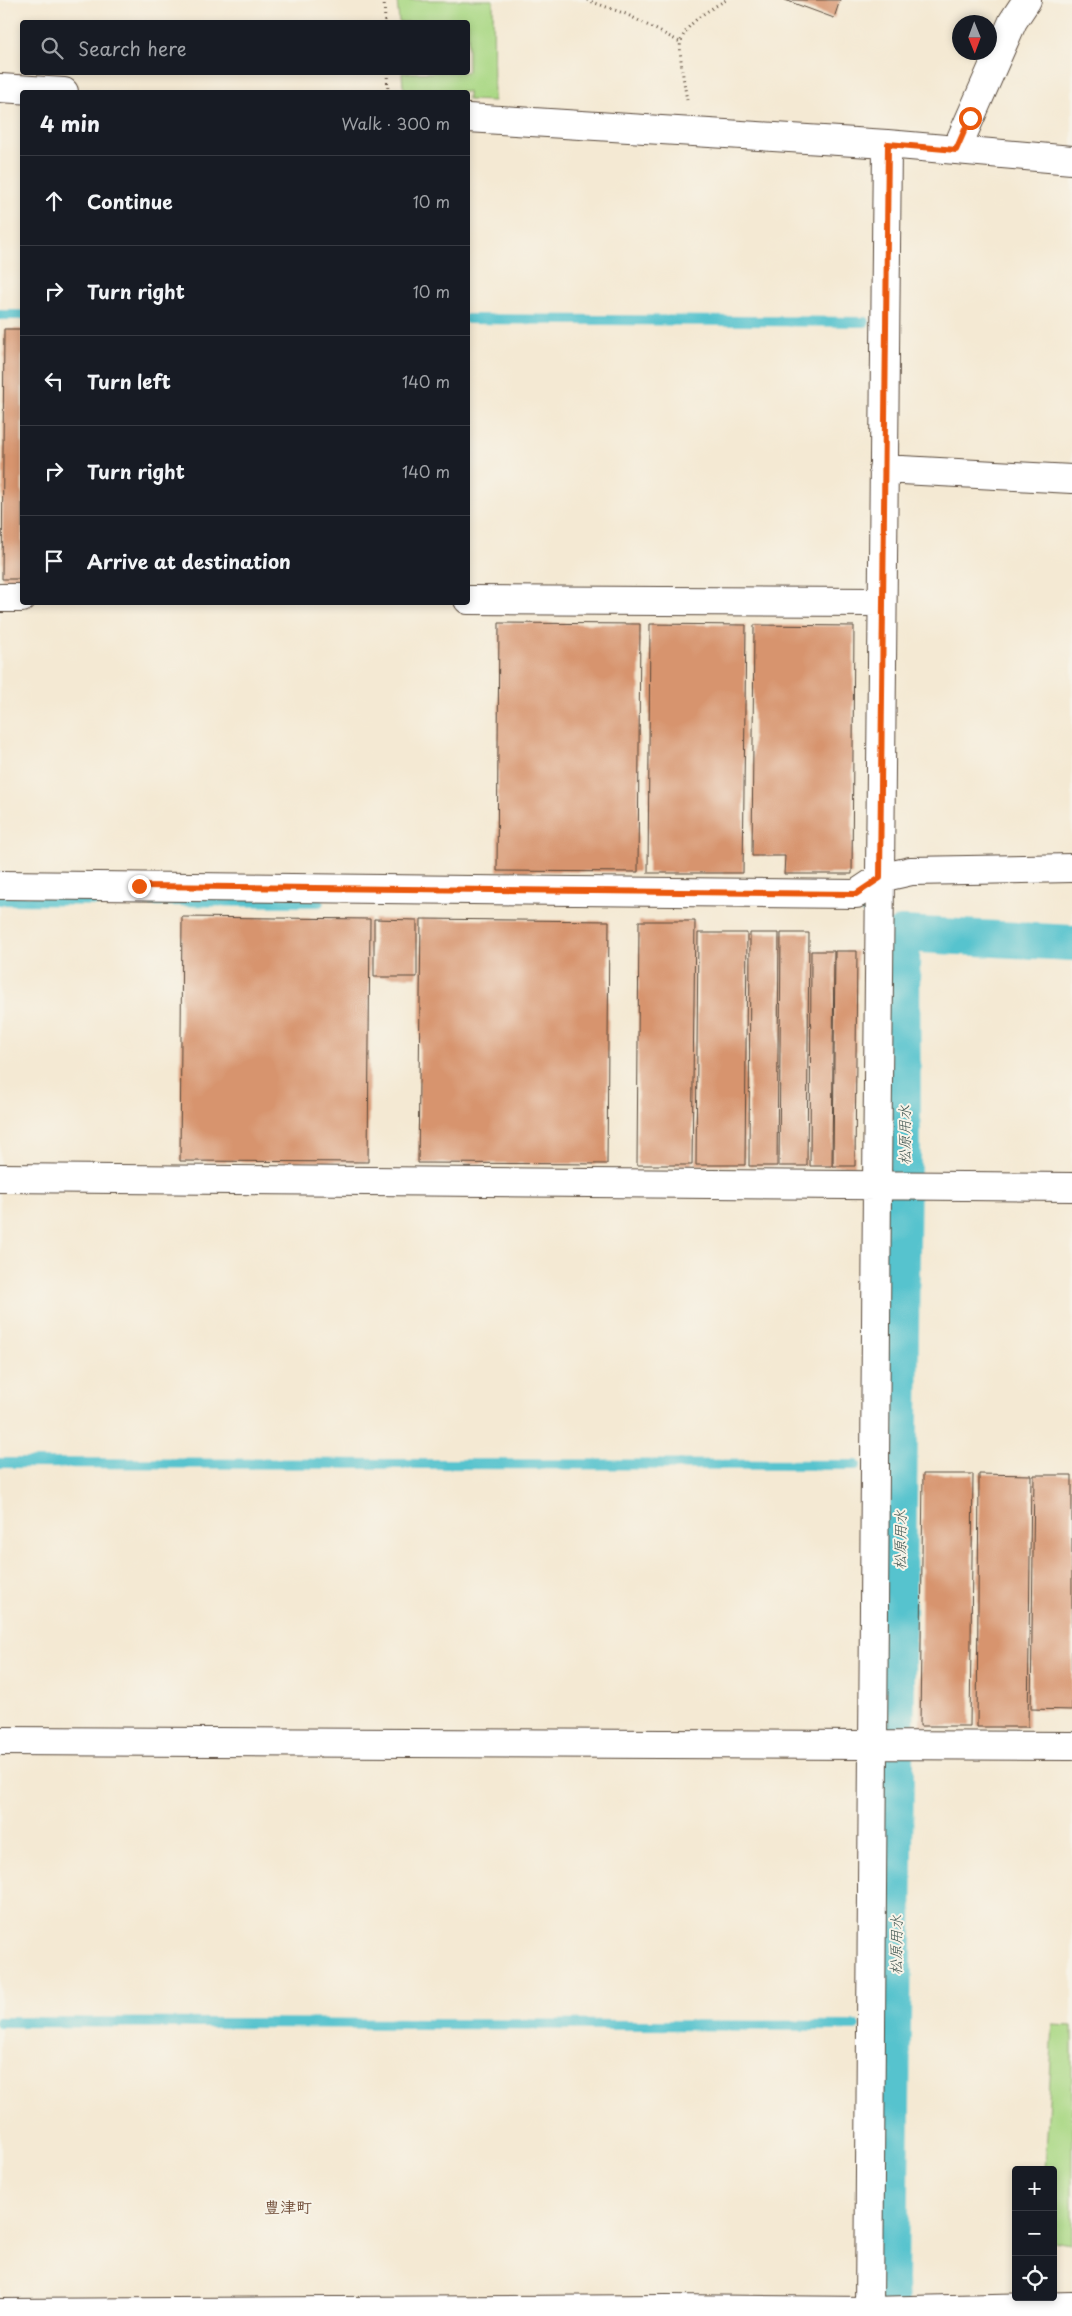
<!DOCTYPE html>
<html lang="en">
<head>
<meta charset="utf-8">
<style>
  body { margin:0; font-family:"Playpen Sans","Klee One",sans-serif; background:#242831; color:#f1f3f6 }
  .controls { position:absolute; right:15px; bottom:15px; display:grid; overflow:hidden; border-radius:5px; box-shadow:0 2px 8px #0003 }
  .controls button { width:45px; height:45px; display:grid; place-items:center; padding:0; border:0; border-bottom:1px solid #363941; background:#171b24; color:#f1f3f6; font:25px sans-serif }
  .compass { position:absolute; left:952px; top:15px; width:45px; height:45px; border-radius:50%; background:#171b24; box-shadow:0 2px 8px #0003; rotate:179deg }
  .stop { position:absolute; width:15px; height:15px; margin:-11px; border:4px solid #ea580c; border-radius:50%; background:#fff }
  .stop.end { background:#ea580c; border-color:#fff; box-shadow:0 1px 5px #0008 }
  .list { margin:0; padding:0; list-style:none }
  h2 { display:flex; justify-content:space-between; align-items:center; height:65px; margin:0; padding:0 20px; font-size:21px }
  h2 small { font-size:16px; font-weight:400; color:#9ea1a6 }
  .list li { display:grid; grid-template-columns:32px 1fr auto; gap:15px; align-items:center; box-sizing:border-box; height:90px; padding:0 20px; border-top:1px solid #363941 }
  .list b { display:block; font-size:19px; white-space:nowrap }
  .list em { font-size:16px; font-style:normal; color:#9ea1a6 }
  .icon { flex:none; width:28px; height:28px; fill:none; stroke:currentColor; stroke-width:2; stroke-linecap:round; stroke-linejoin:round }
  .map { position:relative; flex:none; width:1072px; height:2316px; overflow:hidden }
  .search { position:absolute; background:#171b24; box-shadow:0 2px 8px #0003; left:20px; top:20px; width:450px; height:55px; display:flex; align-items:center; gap:12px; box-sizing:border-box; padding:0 18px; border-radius:5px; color:#9ea1a6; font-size:19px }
  .panel { position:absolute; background:#171b24; box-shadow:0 2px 8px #0003; left:20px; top:90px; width:450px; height:515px; border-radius:5px }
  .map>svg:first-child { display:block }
</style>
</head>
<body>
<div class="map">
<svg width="1072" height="2316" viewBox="0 0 1072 2316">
  <rect width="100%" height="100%" fill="#f7f3e8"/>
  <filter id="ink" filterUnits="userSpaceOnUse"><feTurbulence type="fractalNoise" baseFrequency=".02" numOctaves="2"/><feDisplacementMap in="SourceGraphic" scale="10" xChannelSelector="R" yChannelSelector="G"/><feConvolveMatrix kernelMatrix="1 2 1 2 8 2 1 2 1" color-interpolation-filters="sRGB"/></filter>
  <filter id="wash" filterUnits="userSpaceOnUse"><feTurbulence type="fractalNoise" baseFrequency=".0096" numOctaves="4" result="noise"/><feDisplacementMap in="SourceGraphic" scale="20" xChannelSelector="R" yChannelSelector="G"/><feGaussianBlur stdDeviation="1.12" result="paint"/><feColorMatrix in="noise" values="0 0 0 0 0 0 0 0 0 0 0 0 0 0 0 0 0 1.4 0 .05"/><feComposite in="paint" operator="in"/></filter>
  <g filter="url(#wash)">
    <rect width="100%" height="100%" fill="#f4e9d3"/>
    <path fill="#aad885" stroke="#728152" d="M397,0H493L494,101L468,100V92H407L403,86L402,73L468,72V22H399Z
      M1053,2025L1072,2026V2244L1053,2241V2170H1045Z"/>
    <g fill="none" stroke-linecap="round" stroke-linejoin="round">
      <path stroke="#56c3ce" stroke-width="10" d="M0,315H22
        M468,319L865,322
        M0,900L319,902
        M848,905H859L902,934
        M0,1463L856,1465
        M0,2022L855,2026"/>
      <path stroke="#56c3ce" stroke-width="36" d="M891,2316L890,2280L903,1163L902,934L1072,943"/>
    </g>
    <g id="blocks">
      <path fill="#d7946e" d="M785,0H840L834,18Z
        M4,329H22V579H2Z
        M499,623L640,624L638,872L497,871Z
        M650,624L746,625L743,873H648Z
        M754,625L854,626L852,874H784L785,856H752Z
        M182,917L370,919L368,1162L180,1161Z
        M374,919L417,920V977H374Z
        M421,919L609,921L607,1164L418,1163Z
        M639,921H695L692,1165H637Z
        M698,933H747L745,1165H696Z
        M750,933H779L777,1166H749Z
        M781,933H809L807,1166H779Z
        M811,951H834L832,1166H810Z
        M835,951H857L855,1166H833Z
        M923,1474H973L970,1726H920Z
        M979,1474L1031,1475L1028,1727H977Z
        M1034,1475H1072V1710L1031,1709Z"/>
    </g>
  </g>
  <g filter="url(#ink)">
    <use href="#blocks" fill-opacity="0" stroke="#574739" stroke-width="1"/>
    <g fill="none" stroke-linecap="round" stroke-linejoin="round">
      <defs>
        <path id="minor" d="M0,88L64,92
          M468,118L887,144L1072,160
          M956,150L1013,21L1027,0
          M883,469L1072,479
          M0,598H22
          M468,600L882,602
          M0,885L856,894L880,878L911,871L1072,868
          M0,1178L1072,1187
          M0,1741L1072,1746
          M869,2311L877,1185L887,144
          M0,2313L667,2309L869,2311L1072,2306"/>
      </defs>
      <use href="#minor" stroke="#574739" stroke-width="30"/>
      <path stroke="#574739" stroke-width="3" stroke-dasharray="1 4" stroke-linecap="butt" d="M384,0L385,22
        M587,0L626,14L680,42
        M387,72L388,92
        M687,100C685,89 678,49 681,41C688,21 709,10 726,0"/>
      <use href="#minor" stroke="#fff" stroke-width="28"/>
    </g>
  </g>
  <g fill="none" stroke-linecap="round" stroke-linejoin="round" filter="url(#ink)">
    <path stroke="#ea580c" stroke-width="6" d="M139,886L856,894L880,878L888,144L956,150L970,118"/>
  </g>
  <g text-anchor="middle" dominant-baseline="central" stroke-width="4" stroke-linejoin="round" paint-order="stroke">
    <g font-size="15" font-style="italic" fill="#435853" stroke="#f7f3e8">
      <text transform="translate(903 1135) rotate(-90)">松原用水</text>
      <text transform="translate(899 1540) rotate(-89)">松原用水</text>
      <text transform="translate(895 1945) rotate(-89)">松原用水</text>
    </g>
    <g font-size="16" font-weight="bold" fill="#724f3a" stroke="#f7f3e8">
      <text x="288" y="2206">豊津町</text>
    </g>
  </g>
</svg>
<div class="controls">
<button>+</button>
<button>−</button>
<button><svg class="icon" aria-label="locate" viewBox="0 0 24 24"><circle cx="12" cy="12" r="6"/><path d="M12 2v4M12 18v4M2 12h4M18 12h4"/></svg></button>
</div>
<svg class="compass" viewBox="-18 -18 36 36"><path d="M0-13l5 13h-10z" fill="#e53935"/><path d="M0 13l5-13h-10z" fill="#9ea1a6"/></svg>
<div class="stop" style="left:970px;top:118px"></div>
<div class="stop end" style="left:139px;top:886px"></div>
<div class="search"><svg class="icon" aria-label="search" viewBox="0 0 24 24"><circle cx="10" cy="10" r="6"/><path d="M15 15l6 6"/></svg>Search here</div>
<section class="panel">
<h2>4 min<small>Walk · 300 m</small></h2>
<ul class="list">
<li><svg class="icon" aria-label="ahead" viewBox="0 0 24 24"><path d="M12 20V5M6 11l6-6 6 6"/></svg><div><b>Continue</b></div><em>10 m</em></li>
<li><svg class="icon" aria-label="right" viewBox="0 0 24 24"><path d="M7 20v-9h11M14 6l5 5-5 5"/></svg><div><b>Turn right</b></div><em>10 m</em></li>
<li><svg class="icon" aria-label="left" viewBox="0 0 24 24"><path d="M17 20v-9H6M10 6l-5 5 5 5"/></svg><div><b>Turn left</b></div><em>140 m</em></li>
<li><svg class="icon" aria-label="right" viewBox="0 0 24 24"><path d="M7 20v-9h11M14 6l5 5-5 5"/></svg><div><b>Turn right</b></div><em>140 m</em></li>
<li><svg class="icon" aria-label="arrive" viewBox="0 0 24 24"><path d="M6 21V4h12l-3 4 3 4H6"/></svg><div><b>Arrive at destination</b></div></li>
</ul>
</section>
</div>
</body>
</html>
